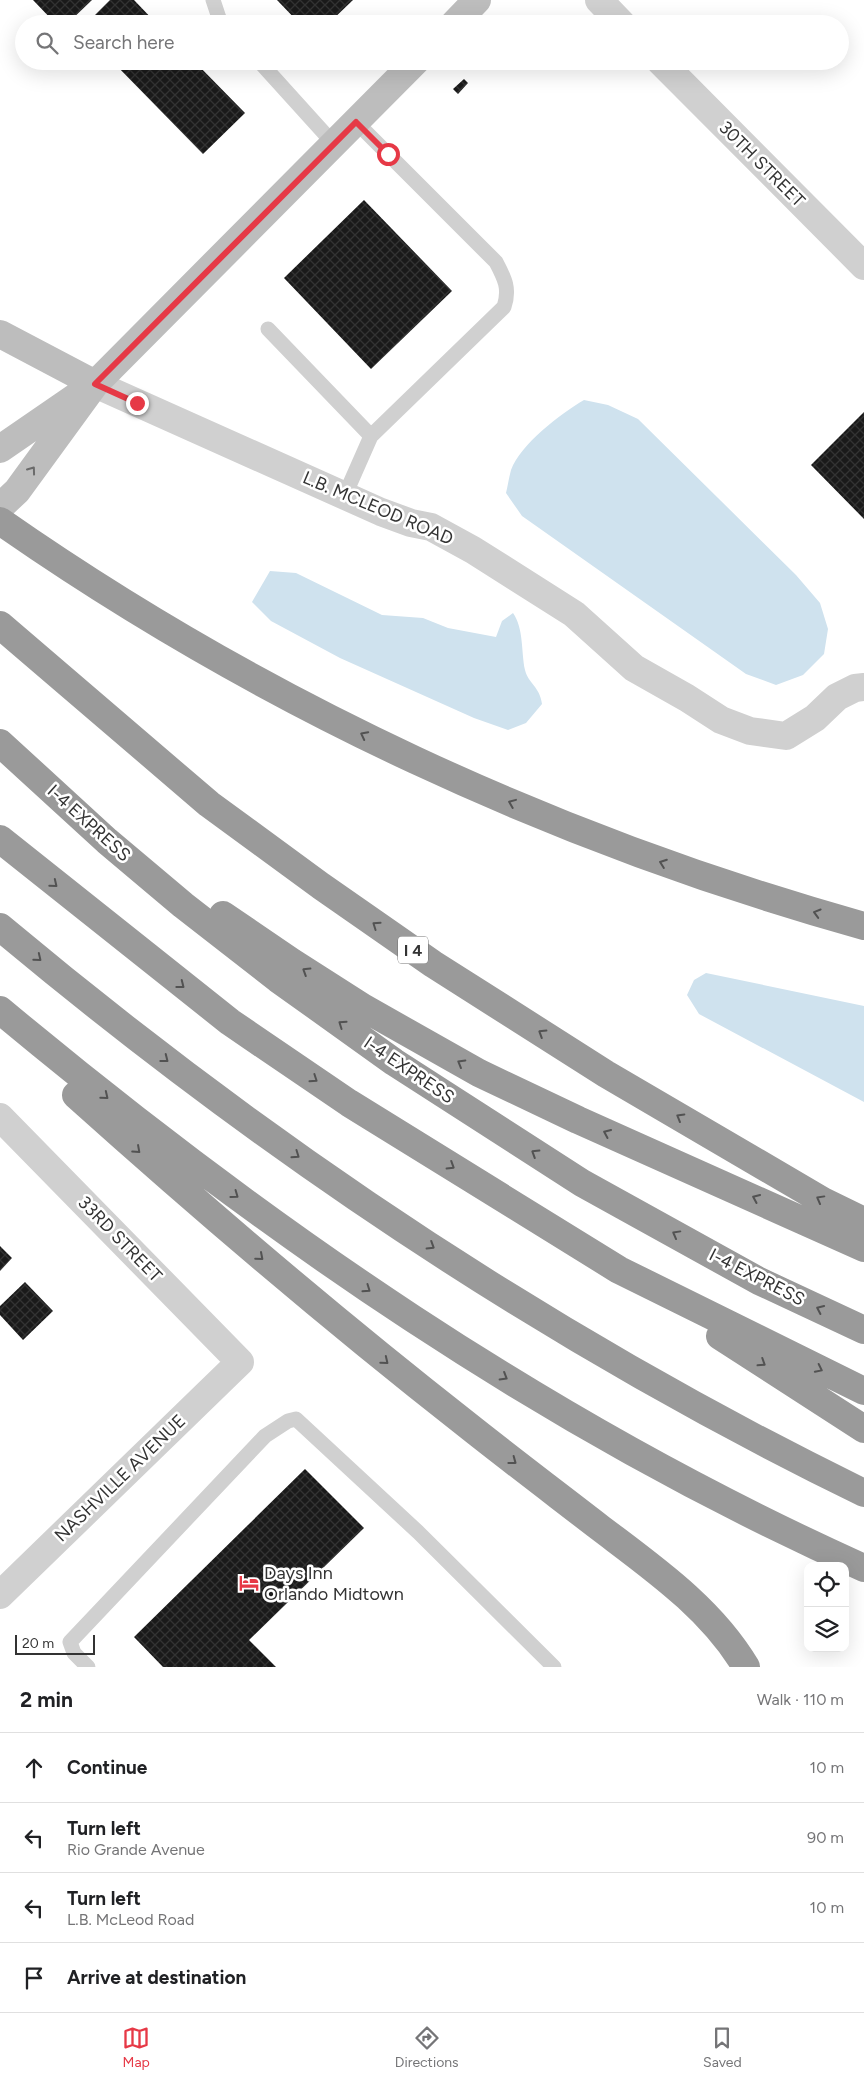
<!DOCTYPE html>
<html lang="en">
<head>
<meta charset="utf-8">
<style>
  body { margin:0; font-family:Figtree,sans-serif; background:#f6f6f6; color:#202124 }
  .controls { position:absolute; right:15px; bottom:15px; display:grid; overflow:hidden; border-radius:10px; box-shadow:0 5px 20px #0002 }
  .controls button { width:45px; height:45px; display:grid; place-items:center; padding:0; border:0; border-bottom:1px solid #e0e0e0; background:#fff; color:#202124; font:25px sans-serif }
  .scale { position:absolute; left:15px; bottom:12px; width:80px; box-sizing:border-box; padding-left:5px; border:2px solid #333; border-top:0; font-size:14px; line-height:18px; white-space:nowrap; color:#333; -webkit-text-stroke:4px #fff; paint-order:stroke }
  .stop { position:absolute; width:15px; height:15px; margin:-11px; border:4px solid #e63946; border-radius:50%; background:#fff }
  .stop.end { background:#e63946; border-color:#fff; box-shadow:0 1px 5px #0008 }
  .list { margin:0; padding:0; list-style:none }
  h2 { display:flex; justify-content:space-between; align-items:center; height:65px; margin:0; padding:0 20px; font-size:21px }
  h2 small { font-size:16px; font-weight:400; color:#757577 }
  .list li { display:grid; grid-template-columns:32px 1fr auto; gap:15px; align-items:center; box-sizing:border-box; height:70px; padding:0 20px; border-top:1px solid #e0e0e0 }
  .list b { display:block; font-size:19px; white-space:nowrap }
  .list p { margin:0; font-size:16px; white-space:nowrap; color:#757577 }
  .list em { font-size:16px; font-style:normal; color:#757577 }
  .icon { flex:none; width:28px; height:28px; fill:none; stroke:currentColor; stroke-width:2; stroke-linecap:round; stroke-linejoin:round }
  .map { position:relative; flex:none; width:864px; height:1667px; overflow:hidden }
  .search { position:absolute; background:#fff; box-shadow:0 5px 20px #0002; left:15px; right:15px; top:15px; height:55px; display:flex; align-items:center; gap:12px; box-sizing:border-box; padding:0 18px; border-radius:28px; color:#757577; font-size:19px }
  .sheet { height:345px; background:#fff }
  nav { display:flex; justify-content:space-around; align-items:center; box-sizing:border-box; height:70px; border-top:1px solid #e0e0e0; background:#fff; font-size:14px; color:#757577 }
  nav a { display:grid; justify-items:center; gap:2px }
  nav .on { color:#e63946 }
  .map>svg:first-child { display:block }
</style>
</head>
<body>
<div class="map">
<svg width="864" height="1667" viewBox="0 0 864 1667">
  <defs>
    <pattern id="building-cross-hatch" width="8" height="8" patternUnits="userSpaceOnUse" patternTransform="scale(1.25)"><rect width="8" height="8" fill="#1a1a1a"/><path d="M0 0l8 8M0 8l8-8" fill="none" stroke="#333"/></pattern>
  </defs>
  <rect width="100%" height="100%" fill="#fff"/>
  <path fill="#cfe2ee" d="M584,400L608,405L638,419L796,575L820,603L828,629L824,654L803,675L776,685L746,674L522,516L506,493C508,485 509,477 511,470C521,444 560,414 584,400Z
    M270,571L296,573L382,615L423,618L448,628L496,637L502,621L513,613C524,629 521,651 525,670C528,683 540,687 542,704L526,723L508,730L474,718L340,658L271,621L252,602Z
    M706,973L864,1006V1102L699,1014L687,995L694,980Z"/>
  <path fill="url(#building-cross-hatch)" d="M33,0H92L67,24H56Z
    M110,0H134L157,24H86Z
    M277,0H353L328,24H300Z
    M112,61H194L245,113L203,154Z
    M464,79L468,83L458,94L453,89Z
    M364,200L452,291L371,369L284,278Z
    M864,412V519L811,465Z
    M0,1246L12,1258L0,1271Z
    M25,1282L53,1311L23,1340L0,1315V1306Z
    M305,1469L364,1528L249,1640L276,1667H163L134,1637Z"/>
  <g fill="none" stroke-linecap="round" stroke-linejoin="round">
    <path stroke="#d0d0d0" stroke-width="15" d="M213,0L219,18L224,24
      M259,61L334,144
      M268,329L371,436
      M345,495L371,436L504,307C510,289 505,279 496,262L356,122
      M88,1667L74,1653L70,1642L265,1436L288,1421L296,1419L418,1532L554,1667"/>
    <path stroke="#d0d0d0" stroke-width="28" d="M599,0L622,24
      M660,61L864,266
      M95,384L381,512L411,523L431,527L473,550L574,614L634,668L687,698L721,720L750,731L786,736L815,718L837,697L855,688L864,687
      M0,1117L240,1362L0,1595"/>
    <path stroke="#bdbdbd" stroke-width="28" d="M454,24L477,0
      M0,334L95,384
      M0,449L77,396
      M0,507L17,491L95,384L416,61"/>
    <path stroke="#9a9a9a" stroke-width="28" d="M0,521C262,704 556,840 864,926
      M0,625L209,804L321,886L433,964L606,1074L823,1201L864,1221
      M0,743L107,841L183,905L278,979L394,1062L582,1183L759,1281L864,1330
      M0,839L230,1022L349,1103L619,1270L864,1391
      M223,915L292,962L364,1008L479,1073L578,1120L864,1248
      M0,927C264,1148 554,1342 864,1493
      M0,1010C264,1230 549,1427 864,1568
      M76,1095C203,1209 332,1319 466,1424C510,1459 555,1493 599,1527C653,1568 711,1608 746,1667
      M720,1336L864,1429"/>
  </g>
  <defs><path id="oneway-chevron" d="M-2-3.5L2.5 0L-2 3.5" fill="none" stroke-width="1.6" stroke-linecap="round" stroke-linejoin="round" transform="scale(1.25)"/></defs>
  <use stroke="#6a6a6a" href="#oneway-chevron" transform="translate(32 470) rotate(-54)"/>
  <g stroke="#525252">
    <use href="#oneway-chevron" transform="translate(364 735) rotate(-153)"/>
    <use href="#oneway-chevron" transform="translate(512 803) rotate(-158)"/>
    <use href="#oneway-chevron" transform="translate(663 863) rotate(-160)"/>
    <use href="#oneway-chevron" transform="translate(54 884) rotate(39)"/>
    <use href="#oneway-chevron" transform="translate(817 913) rotate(-164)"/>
    <use href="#oneway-chevron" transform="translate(376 925) rotate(-145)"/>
    <use href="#oneway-chevron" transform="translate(38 958) rotate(39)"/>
    <use href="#oneway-chevron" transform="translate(306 971) rotate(-148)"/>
    <use href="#oneway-chevron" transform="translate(181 985) rotate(38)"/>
    <use href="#oneway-chevron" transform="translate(342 1024) rotate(-145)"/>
    <use href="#oneway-chevron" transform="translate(542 1033) rotate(-148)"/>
    <use href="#oneway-chevron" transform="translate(165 1059) rotate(38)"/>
    <use href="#oneway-chevron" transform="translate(461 1063) rotate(-150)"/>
    <use href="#oneway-chevron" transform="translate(314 1079) rotate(34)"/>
    <use href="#oneway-chevron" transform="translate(105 1096) rotate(39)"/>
    <use href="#oneway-chevron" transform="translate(680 1117) rotate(-150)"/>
    <use href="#oneway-chevron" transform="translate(607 1133) rotate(-156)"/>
    <use href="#oneway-chevron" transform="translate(137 1150) rotate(42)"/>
    <use href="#oneway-chevron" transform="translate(535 1153) rotate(-148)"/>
    <use href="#oneway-chevron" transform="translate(296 1155) rotate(35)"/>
    <use href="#oneway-chevron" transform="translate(451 1166) rotate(32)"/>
    <use href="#oneway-chevron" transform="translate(235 1195) rotate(36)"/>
    <use href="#oneway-chevron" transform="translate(756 1198) rotate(-156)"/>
    <use href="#oneway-chevron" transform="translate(820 1199) rotate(-151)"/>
    <use href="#oneway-chevron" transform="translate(676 1234) rotate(-151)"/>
    <use href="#oneway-chevron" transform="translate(431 1246) rotate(32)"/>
    <use href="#oneway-chevron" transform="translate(260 1257) rotate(41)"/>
    <use href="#oneway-chevron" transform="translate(367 1289) rotate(35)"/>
    <use href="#oneway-chevron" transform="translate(820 1309) rotate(-155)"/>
    <use href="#oneway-chevron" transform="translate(385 1361) rotate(39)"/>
    <use href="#oneway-chevron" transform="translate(762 1363) rotate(33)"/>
    <use href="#oneway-chevron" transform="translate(819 1369) rotate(26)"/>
    <use href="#oneway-chevron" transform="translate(504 1377) rotate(31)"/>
    <use href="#oneway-chevron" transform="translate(513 1461) rotate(37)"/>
  </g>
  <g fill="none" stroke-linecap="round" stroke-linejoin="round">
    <path stroke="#e63946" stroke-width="6" d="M137,403L95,384L356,122L388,154"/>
  </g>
  <defs>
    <symbol id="hotel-bare" viewBox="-9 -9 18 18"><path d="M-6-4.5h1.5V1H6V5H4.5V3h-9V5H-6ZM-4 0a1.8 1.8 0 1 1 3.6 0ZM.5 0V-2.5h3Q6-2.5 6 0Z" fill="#e63946" stroke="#fff" stroke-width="2.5" paint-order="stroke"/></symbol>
  </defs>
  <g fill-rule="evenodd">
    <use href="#hotel-bare" x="235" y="1569" width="28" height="28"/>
  </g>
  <g text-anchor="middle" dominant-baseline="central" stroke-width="5" stroke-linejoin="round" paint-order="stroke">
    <rect fill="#fff" stroke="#707070" stroke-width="1" x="398" y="936.5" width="30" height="27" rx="4"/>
    <g font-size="16" font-weight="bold" fill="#333">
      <text x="413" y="950">I 4</text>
    </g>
    <g font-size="18" fill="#333" stroke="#fff">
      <text transform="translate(762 164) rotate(45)">30TH STREET</text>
      <text transform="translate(378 508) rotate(23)">L.B. MCLEOD ROAD</text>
      <text transform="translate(89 823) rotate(42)">I-4 EXPRESS</text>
      <text transform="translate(409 1070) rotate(34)">I-4 EXPRESS</text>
      <text transform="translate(120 1239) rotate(46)">33RD STREET</text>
      <text transform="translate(757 1277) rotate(27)">I-4 EXPRESS</text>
      <text transform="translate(120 1478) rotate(-44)">NASHVILLE AVENUE</text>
    </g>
    <g font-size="18" fill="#333" stroke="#fff" text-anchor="start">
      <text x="264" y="1573">Days Inn<tspan x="264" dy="21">Orlando Midtown</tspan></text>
    </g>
  </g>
</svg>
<div class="controls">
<button><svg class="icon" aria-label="locate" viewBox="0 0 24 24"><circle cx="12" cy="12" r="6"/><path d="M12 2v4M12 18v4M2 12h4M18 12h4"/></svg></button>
<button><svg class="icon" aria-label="layers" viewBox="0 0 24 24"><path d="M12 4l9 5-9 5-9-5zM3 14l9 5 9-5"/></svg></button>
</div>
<div class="scale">20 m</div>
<div class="stop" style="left:388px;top:154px"></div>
<div class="stop end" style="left:137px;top:403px"></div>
<div class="search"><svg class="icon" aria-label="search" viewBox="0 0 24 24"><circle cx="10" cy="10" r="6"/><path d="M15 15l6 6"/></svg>Search here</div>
</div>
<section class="sheet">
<h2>2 min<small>Walk · 110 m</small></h2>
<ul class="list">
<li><svg class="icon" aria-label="ahead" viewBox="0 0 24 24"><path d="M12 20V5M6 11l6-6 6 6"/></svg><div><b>Continue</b></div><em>10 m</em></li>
<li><svg class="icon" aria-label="left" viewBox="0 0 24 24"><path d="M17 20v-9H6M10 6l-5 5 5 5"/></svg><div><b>Turn left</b><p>Rio Grande Avenue</p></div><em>90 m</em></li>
<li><svg class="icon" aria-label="left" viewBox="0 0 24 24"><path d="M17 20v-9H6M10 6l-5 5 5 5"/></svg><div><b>Turn left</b><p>L.B. McLeod Road</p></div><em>10 m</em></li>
<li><svg class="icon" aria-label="arrive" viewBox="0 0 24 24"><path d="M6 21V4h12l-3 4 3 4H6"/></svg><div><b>Arrive at destination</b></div></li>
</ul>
</section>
<nav>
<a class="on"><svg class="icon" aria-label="map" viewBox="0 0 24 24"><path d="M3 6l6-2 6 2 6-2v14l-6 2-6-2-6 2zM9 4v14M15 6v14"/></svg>Map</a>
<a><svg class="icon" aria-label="directions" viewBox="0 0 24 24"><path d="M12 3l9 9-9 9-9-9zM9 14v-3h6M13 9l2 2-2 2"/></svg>Directions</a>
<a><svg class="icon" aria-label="saved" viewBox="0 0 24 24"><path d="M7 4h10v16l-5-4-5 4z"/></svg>Saved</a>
</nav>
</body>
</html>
